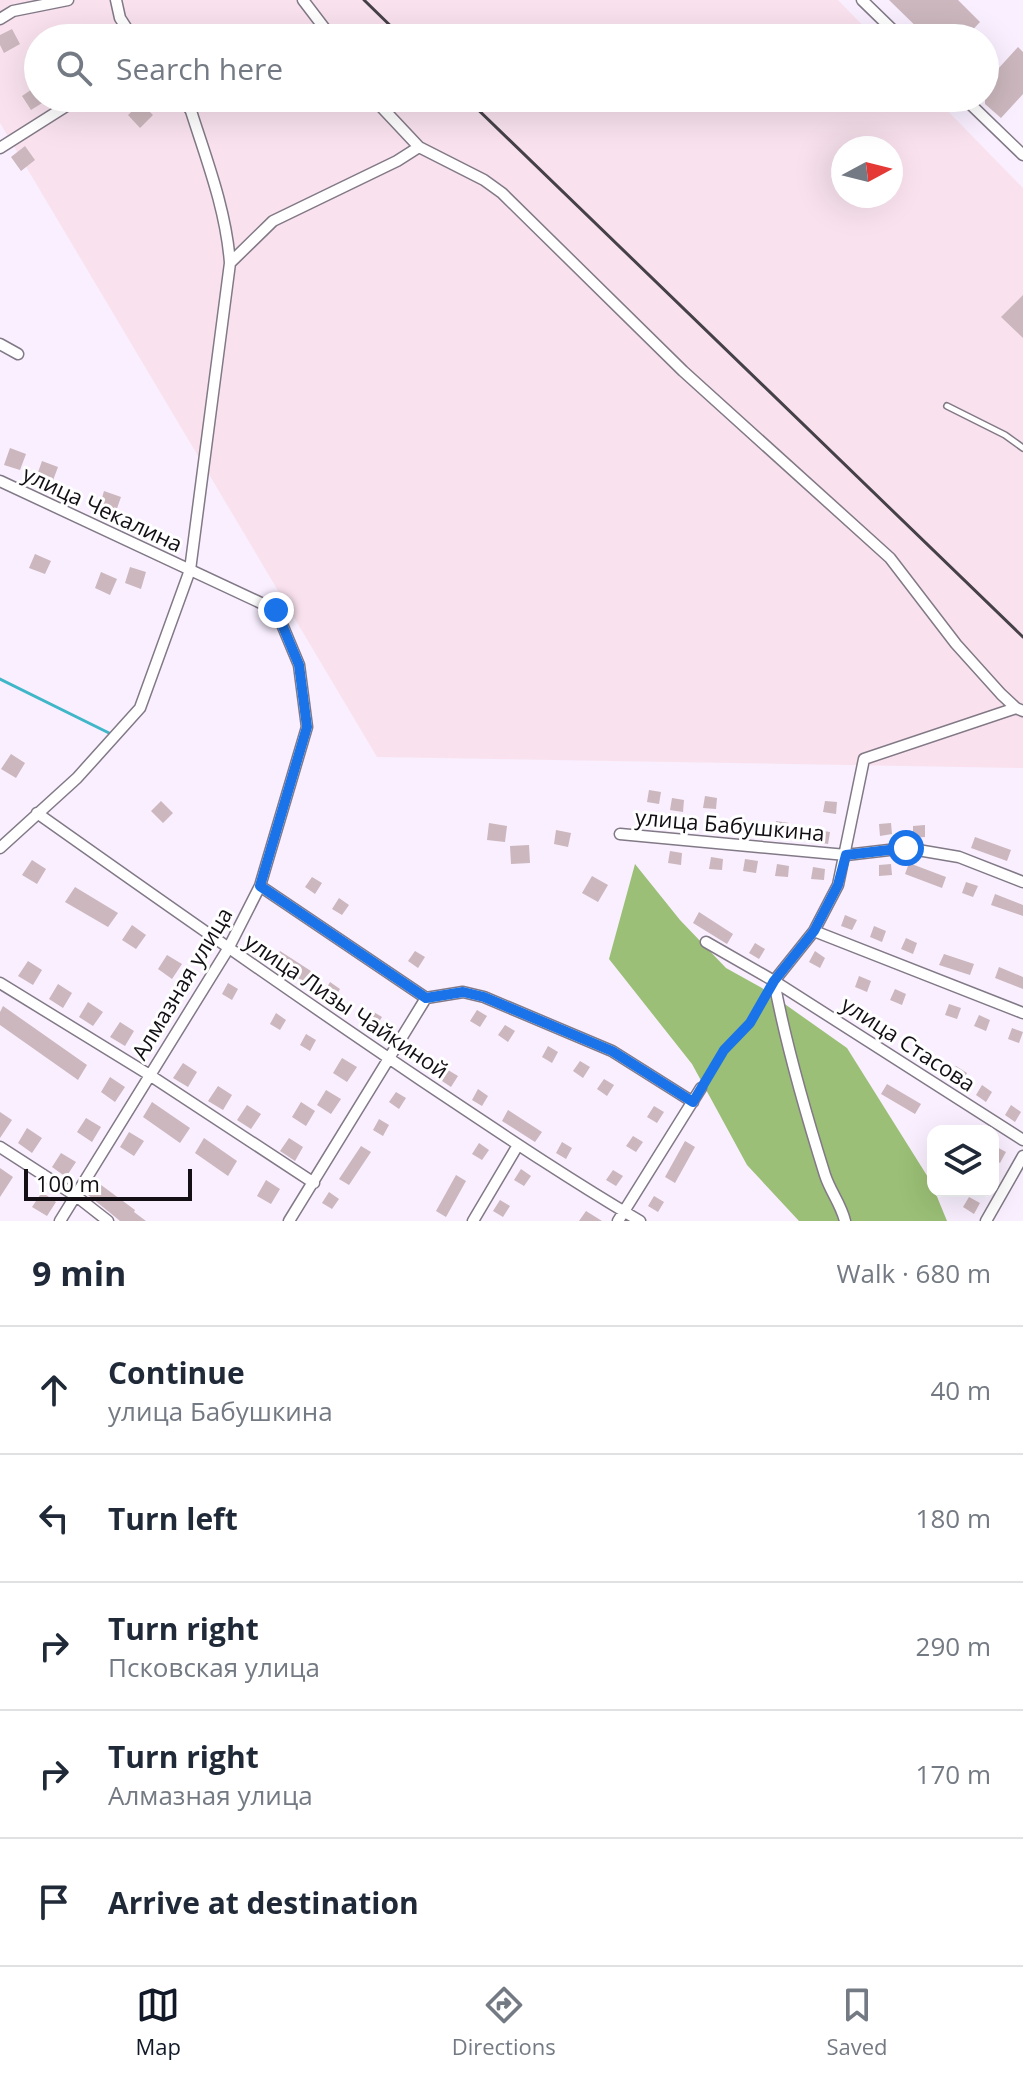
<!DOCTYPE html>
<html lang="en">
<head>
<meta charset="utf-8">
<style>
  body { margin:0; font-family:"Open Sans",sans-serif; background:#f2f2f3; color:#1f2937 }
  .controls { position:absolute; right:24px; bottom:24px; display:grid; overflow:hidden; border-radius:16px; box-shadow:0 8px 32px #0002 }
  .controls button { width:72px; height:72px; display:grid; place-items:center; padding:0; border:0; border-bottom:2px solid #e0e1e3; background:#fff; color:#1f2937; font:40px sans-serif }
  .compass { position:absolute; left:831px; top:136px; width:72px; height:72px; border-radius:50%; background:#fff; box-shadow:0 8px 32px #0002; rotate:83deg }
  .scale { position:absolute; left:24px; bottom:20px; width:168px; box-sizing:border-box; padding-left:8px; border:4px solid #130f15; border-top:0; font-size:22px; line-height:28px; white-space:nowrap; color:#130f15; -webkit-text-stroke:6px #fff; paint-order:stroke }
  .stop { position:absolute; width:24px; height:24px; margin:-18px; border:6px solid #1a73e8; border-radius:50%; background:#fff }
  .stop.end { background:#1a73e8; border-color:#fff; box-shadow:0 2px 8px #0008 }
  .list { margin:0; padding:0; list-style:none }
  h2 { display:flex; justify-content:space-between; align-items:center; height:104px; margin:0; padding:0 32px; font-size:34px }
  h2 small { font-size:26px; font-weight:400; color:#747a83 }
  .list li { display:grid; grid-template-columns:52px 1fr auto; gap:24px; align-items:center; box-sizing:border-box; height:128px; padding:0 32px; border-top:2px solid #e0e1e3 }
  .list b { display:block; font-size:30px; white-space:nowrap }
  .list p { margin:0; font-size:26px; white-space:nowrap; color:#747a83 }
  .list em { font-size:26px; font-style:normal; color:#747a83 }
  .icon { flex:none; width:44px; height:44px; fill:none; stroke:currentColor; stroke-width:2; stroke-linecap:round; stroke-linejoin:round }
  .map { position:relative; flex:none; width:1023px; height:1221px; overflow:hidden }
  .search { position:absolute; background:#fff; box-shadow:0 8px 32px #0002; left:24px; right:24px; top:24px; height:88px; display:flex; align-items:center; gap:20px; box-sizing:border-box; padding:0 28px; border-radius:44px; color:#747a83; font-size:30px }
  .sheet { height:744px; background:#fff }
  nav { display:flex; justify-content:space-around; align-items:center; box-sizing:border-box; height:112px; border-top:2px solid #e0e1e3; background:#fff; font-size:22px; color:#747a83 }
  nav a { display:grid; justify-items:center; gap:4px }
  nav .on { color:#111827 }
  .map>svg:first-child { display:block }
</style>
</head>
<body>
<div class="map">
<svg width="1023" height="1221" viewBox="0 0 1023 1221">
  <rect width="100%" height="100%" fill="#f9efff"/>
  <path fill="#f9e2ee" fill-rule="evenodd" d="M0,0H838L875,38H38V98H935L1023,188V768L377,757L0,123ZM843,148H891V196H843Z"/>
  <path fill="#9bbf76" d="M635,864L680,920L726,968L762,988L847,1048L931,1182L947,1221H799L747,1165L692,1064L609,959Z"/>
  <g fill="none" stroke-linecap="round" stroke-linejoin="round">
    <path stroke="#40b6c9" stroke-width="3" d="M0,679L109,733"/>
  </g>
  <path fill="#cbb7bd" d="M889,0H958L980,22L965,38H928Z
    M12,29L20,44L4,53L0,45V35Z
    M1018,47L1023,52V94L1001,118L985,104V59L997,70Z
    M38,85V98H50L31,110L22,96Z
    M141,103L153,115L140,128L128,115Z
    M25,146L35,160L21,171L11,157Z
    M1023,295V338L1001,317Z
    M10,448L26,454L20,470L4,465Z
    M42,461L58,467L52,483L36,478Z
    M104,491L121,497L115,514L99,508Z
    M35,554L51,561L45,574L29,568Z
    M130,567L146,572L141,589L125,583Z
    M101,572L117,579L110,595L95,588Z
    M11,754L25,763L16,778L1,769Z
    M649,790L661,792L659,804L647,802Z
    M705,796L717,798L716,809L703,808Z
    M672,798L684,800L683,812L670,810Z
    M161,801L173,813L163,823L151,811Z
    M825,801L837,802L836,814L823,812Z
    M776,821L789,823L787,834L775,833Z
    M489,823L507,826L505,842L487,840Z
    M891,823L892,834L880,836L879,824Z
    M925,825V837L913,838V826Z
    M556,830L571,833L568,847L554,844Z
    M817,830L830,832L828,844L816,842Z
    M975,837L1011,850L1007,861L971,848Z
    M529,845L530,863L511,864L510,846Z
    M670,851L682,853L681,865L668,863Z
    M711,857L723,859L722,870L709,869Z
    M745,859L758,861L756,873L743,871Z
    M32,860L46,869L37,884L22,875Z
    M909,863L946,877L942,888L905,874Z
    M777,864L789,866L788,877L775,876Z
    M891,864L892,875L879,876V865Z
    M813,867L825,869L824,880L811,879Z
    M592,876L608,885L598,902L582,893Z
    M312,877L322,883L315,894L305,887Z
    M966,882L978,886L973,897L962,893Z
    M75,887L118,913L108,927L65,902Z
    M995,894L1023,905V916L991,905Z
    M339,898L349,905L342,915L332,909Z
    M699,912L733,934L727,944L693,923Z
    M845,915L857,920L852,930L841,926Z
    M132,925L146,935L136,949L122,940Z
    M874,926L886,931L882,942L870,937Z
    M906,938L917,943L913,954L901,949Z
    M755,943L765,949L759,959L749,953Z
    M280,951L314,973L307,984L274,962Z
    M415,951L425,957L418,968L408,961Z
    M815,951L825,958L820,968L809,962Z
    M944,954L974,964L970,975L939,965Z
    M167,955L182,964L172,979L158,969Z
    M28,961L42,970L33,985L18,976Z
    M999,967L1023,977V989L995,978Z
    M859,976L871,981L867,992L855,987Z
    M330,982L340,989L334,999L324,993Z
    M228,983L238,989L232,1000L222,994Z
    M58,984L72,993L63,1008L49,999Z
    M895,989L906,994L902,1005L890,1000Z
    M88,1002L103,1012L93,1026L79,1017Z
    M949,1004L961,1008L957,1019L945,1015Z
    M3,1006L87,1065L78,1080L0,1025V1012Z
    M477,1010L487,1016L480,1027L470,1021Z
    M372,1011L382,1017L375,1028L365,1022Z
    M276,1013L286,1020L280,1030L270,1024Z
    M979,1015L990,1020L986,1031L974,1026Z
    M120,1022L134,1031L125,1046L110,1037Z
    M505,1025L515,1031L508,1042L498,1035Z
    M1012,1028L1023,1032L1019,1043L1008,1039Z
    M306,1034L316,1040L310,1051L300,1045Z
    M548,1046L558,1052L552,1063L542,1057Z
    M420,1050L430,1057L423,1067L413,1061Z
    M342,1058L357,1067L347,1082L333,1073Z
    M580,1061L590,1067L583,1078L573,1071Z
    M183,1063L197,1072L188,1087L173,1078Z
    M956,1066L967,1073L961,1083L950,1076Z
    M448,1070L458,1076L451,1087L442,1081Z
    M110,1077L125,1087L115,1102L101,1092Z
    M604,1079L614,1085L607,1096L597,1089Z
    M887,1084L921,1104L915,1114L881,1094Z
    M982,1085L992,1092L986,1102L976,1095Z
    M218,1086L232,1095L223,1110L208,1101Z
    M478,1089L488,1096L482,1106L472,1100Z
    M326,1090L341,1099L331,1114L317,1105Z
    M396,1092L406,1098L399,1109L389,1102Z
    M152,1102L190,1128L180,1143L143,1117Z
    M301,1102L315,1111L306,1126L292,1117Z
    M247,1105L261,1114L251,1129L237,1120Z
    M1011,1105L1021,1112L1015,1122L1005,1115Z
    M654,1106L664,1112L657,1123L647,1117Z
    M508,1110L542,1132L535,1142L502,1121Z
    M0,1112L12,1120L0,1138Z
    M86,1118L101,1127L92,1142L77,1132Z
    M379,1119L389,1125L383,1136L373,1130Z
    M27,1128L42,1138L32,1153L18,1143Z
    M129,1132L144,1141L134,1156L120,1147Z
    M633,1136L643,1142L636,1152L626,1146Z
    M204,1138L237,1161L228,1176L195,1153Z
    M289,1138L303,1147L295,1161L280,1151Z
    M685,1141L695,1147L675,1183L665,1177Z
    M562,1142L572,1148L566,1159L556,1153Z
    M479,1143L489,1150L482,1160L472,1154Z
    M993,1145L1006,1152L1000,1163L993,1159Z
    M361,1146L371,1152L349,1185L339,1179Z
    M61,1153L76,1162L66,1177L52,1167Z
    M0,1168L13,1177L0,1197Z
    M521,1169L531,1176L524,1186L514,1180Z
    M613,1170L623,1176L616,1186L606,1180Z
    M456,1175L466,1181L446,1217L436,1211Z
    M266,1180L280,1189L271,1204L257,1196Z
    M97,1182L135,1210L134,1212L146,1221H120L114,1216L88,1195Z
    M42,1192L56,1202L47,1216L32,1207Z
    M329,1192L339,1199L332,1209L322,1203Z
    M654,1196L664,1202L658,1212L648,1206Z
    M969,1197L980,1203L974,1214L963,1207Z
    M500,1200L510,1206L503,1217L493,1211Z
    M586,1211L602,1221H579Z"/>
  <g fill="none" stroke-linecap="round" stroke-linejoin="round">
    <defs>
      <path id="lane" d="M947,406L1005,435L1023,448"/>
      <path id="street" d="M116,0L120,18L133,38
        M303,0L332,38
        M862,0L901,38
        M0,19L13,11L68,0
        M183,98L191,111C207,161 226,210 230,263
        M373,98L419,147
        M964,98L1023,155
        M0,148L79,98
        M0,344L18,354
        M0,481L276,610L299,665L307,727L260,886L228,949L60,1221
        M37,813C164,903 292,993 421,1080C493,1128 565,1177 640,1221
        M620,834L846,855L906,848L959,857L1023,882
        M0,848L77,778L140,708L190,570L230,263L273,221L397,161L419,147L484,180L502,193L683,371L890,558L956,644L1001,694L1016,708L1023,711
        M260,886L426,998L463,992L484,997L612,1051L693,1102
        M814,931L1023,1013
        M706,942L774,981L1023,1140
        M774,981L814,931L838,885L864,759L1016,708
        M774,981C786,1046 805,1111 825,1175C830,1191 841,1204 845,1221
        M0,983L148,1074L314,1183
        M0,1147L76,1196L108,1221
        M289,1221L426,998
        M473,1221L518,1145
        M618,1221L701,1088
        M986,1221L1023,1156"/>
    </defs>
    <use href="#lane" stroke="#827987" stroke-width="8"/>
    <use href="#street" stroke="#827987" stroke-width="13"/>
    <path stroke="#948d99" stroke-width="2" stroke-dasharray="4 4" stroke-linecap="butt" d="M706,1080L724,1050L750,1023L766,994"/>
    <use href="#lane" stroke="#fff" stroke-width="5"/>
    <use href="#street" stroke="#fff" stroke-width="10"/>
    <path stroke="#464149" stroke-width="3" d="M364,0L403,38
      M466,98L1023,637"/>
  </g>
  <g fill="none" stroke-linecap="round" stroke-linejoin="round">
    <path stroke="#1a73e8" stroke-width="10" d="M276,610L299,665L307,727L260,886L426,998L463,992L484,997L612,1051L693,1102L724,1050L750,1023L774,981L814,931L838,885L846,855L906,848"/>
  </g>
  <g text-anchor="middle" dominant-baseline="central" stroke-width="6" stroke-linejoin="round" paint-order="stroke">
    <g font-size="22" fill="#130f15" stroke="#fff">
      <text transform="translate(103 508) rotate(25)">улица Чекалина</text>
      <text transform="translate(730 824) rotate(5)">улица Бабушкина</text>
      <text transform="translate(181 983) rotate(-59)">Алмазная улица</text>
      <text transform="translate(347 1005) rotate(34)">улица Лизы Чайкиной</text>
      <text transform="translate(909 1043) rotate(33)">улица Стасова</text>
    </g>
  </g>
</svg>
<div class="controls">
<button><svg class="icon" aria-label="layers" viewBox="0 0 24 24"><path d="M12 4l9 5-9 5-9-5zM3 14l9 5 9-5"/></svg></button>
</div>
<svg class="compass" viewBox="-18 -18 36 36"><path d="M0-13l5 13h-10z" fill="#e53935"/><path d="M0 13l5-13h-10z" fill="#747a83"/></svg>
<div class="scale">100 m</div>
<div class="stop" style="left:906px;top:848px"></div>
<div class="stop end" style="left:276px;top:610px"></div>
<div class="search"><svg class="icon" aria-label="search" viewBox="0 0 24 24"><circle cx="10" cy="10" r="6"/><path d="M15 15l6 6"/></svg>Search here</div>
</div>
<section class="sheet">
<h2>9 min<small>Walk · 680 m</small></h2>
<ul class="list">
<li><svg class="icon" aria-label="ahead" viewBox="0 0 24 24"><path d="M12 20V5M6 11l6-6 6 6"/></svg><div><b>Continue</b><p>улица Бабушкина</p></div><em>40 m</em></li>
<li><svg class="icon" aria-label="left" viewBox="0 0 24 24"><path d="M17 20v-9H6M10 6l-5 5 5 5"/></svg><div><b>Turn left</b></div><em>180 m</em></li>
<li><svg class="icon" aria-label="right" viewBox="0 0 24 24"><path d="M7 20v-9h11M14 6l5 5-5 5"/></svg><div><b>Turn right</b><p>Псковская улица</p></div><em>290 m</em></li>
<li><svg class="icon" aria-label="right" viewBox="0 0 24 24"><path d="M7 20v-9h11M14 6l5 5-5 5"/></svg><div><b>Turn right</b><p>Алмазная улица</p></div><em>170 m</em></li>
<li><svg class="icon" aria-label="arrive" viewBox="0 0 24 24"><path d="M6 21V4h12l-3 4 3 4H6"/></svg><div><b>Arrive at destination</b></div></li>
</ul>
</section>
<nav>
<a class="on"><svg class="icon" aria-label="map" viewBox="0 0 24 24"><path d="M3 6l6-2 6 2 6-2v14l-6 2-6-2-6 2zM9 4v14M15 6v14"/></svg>Map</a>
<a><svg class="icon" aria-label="directions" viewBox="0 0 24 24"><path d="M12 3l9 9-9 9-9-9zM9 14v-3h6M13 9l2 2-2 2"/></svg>Directions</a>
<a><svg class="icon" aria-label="saved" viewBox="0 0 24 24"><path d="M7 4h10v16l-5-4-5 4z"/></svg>Saved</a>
</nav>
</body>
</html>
